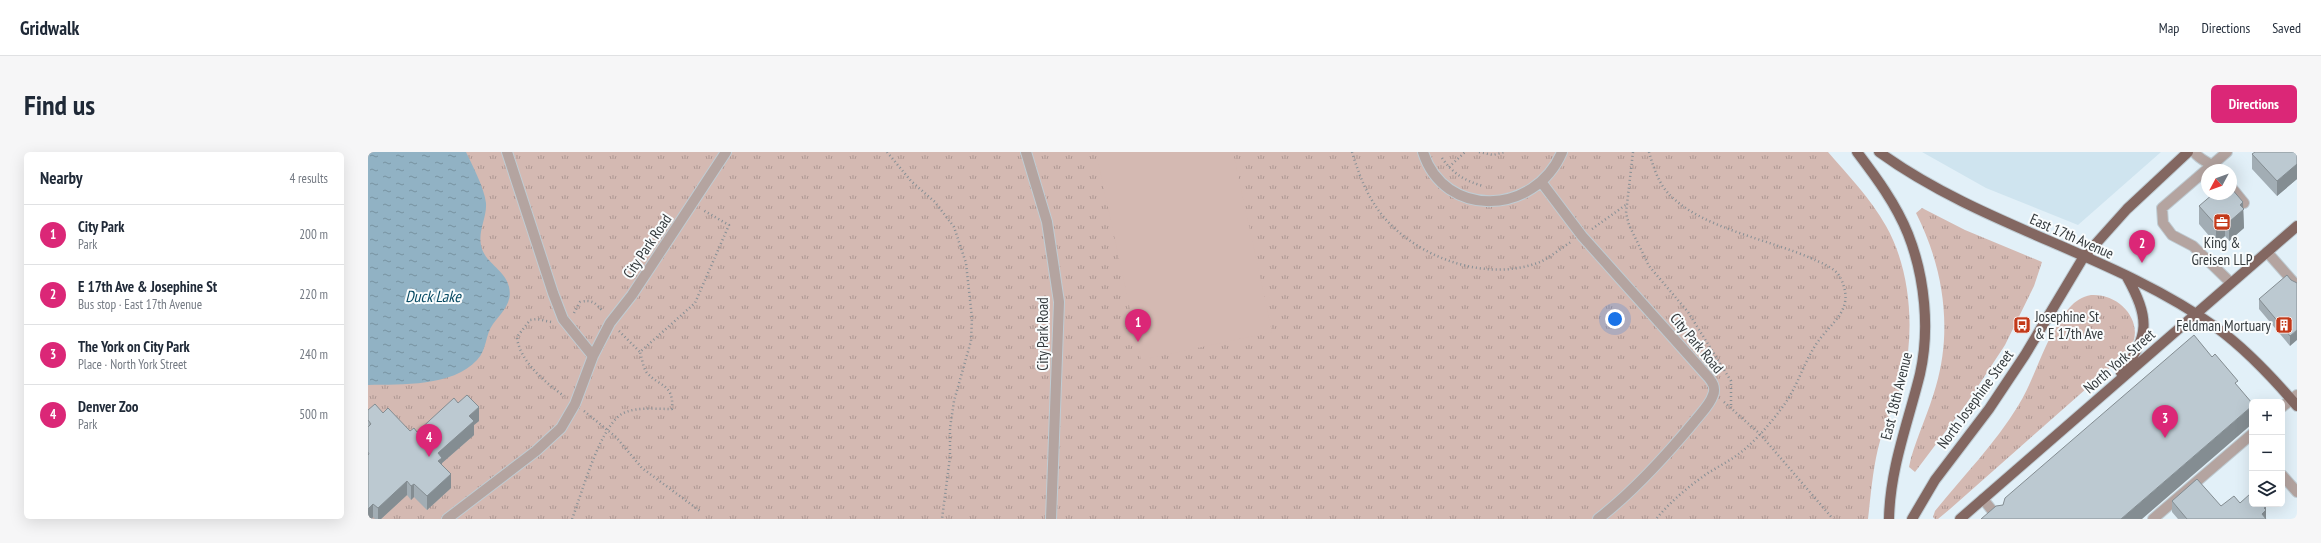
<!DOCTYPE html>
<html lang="en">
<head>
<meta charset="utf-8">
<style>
  body { margin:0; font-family:"PT Sans Narrow",sans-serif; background:#f6f6f7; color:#1f2937 }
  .controls { position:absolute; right:12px; bottom:12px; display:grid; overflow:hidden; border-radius:6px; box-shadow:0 4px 16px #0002 }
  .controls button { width:36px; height:36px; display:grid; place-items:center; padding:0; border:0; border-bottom:1px solid #e0e1e3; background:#fff; color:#1f2937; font:20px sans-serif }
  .compass { position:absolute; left:1833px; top:12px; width:36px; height:36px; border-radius:50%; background:#fff; box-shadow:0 4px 16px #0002; rotate:229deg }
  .you { position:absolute; left:1247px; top:167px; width:14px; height:14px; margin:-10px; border:3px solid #fff; border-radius:50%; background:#1a73e8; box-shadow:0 0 0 6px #1a73e833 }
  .badge { display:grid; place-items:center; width:26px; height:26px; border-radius:50%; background:#db2777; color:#fff; font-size:13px; font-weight:700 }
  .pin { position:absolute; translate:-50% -33px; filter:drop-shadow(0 1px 2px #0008) }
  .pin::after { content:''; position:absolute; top:21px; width:14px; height:12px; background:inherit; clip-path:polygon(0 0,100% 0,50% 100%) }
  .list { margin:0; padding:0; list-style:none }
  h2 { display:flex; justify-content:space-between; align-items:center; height:52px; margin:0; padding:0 16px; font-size:17px }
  h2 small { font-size:13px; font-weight:400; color:#747a83 }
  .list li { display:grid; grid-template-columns:26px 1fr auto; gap:12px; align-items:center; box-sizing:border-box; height:60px; padding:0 16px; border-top:1px solid #e0e1e3 }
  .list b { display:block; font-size:15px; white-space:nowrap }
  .list p { margin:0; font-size:13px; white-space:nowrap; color:#747a83 }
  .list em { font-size:13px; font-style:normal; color:#747a83 }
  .icon { flex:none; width:22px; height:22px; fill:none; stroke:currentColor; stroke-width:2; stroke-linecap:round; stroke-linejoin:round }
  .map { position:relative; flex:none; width:1929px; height:367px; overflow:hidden; border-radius:6px }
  header { display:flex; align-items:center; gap:24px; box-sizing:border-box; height:56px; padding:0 20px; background:#fff; border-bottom:1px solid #e0e1e3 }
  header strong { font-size:19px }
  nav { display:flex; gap:22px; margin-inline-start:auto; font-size:14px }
  .intro { display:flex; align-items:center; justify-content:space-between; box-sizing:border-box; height:96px; padding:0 24px }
  h1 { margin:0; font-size:28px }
  .button { padding:10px 18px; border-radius:6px; background:#db2777; color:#fff; font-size:14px; font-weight:700 }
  main { display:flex; gap:24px; padding:0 24px }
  aside { flex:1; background:#fff; border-radius:6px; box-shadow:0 4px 16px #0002 }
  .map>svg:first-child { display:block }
</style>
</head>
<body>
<header>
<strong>Gridwalk</strong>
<nav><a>Map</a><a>Directions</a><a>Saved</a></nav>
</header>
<div class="intro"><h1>Find us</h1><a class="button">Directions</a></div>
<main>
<aside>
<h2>Nearby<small>4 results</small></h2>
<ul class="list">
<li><span class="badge">1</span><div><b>City Park</b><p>Park</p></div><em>200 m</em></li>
<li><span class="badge">2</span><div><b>E 17th Ave &amp; Josephine St</b><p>Bus stop · East 17th Avenue</p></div><em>220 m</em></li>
<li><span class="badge">3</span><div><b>The York on City Park</b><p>Place · North York Street</p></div><em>240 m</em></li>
<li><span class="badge">4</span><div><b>Denver Zoo</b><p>Park</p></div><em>500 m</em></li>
</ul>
</aside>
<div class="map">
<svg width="1929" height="367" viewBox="0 0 1929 367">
  <defs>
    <pattern id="grass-tufts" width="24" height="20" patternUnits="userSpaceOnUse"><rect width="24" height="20" fill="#d4b9b2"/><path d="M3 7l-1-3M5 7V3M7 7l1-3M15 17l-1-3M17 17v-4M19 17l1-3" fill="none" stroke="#ad9792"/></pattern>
    <pattern id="water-ripples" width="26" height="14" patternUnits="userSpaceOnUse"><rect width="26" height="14" fill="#91b2c4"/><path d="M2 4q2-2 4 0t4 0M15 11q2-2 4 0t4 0" fill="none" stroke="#7792a0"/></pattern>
  </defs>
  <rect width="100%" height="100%" fill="#e2f0f8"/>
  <path fill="#cfe4ef" d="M1554,0H1793L1710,73L1618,36Z"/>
  <path fill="url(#grass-tufts)" d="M0,0H1460C1480,23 1503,47 1518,74C1542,116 1547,176 1536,224C1530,246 1519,267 1512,289C1505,314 1503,341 1500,367H0Z
    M1554,56L1597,78L1674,110L1666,134L1637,193L1599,251L1547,320L1541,315L1543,306C1550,282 1561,259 1568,234C1585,176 1575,114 1548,61Z
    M1723,143C1753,141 1779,172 1761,199L1582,357L1570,367H1567L1565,365L1567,359C1595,324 1627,292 1650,254C1665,230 1672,202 1687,177C1696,162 1705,146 1723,143Z"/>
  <path fill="#d4b9b2" d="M728,0H865L904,180L773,208Z"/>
  <path fill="url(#water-ripples)" d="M0,0H98C105,15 116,35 118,51C119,65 110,79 113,93C116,111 137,117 141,135C145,151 133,161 125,172C117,183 119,198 109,208C84,235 34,232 0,233Z"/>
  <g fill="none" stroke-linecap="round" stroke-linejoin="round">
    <defs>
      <path id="minor" d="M139,0L185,141L195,167L225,204
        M658,0L679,70L691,150L683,367
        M1055,0C1076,67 1167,64 1194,0
        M1826,0C1834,10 1841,9 1847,17
        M1859,0L1794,56L1795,71L1804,83L1825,94L1863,131
        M1174,31L1214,84L1341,226C1345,231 1348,236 1345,243C1342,253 1332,262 1326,270C1297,305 1266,339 1230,367
        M1863,35L1876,51
        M1899,100L1929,134
        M1914,255L1929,243
        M1914,323L1929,340
        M1615,347L1631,367
        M79,367L168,299L193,276L207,252L225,204L242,171L264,143L358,0
        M1785,367L1884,282"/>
      <path id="major" d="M1489,0C1508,25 1528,52 1540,82C1557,125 1562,178 1552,222C1540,271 1522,316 1521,367
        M1511,0C1616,76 1746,102 1849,176C1879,198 1905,226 1929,254
        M1753,221C1783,184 1781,165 1759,125
        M1544,367L1567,328L1621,257L1657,203L1715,106L1759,57L1820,0
        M1592,367L1929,74"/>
    </defs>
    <use href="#minor" stroke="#bfccd3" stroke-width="12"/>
    <use href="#major" stroke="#bfccd3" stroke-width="12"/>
    <path stroke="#868f95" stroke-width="2.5" stroke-dasharray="1 3" stroke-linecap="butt" d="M519,0L543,29L567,50L586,75L598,111L604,166L603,189L586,249L582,276V305L574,367
      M984,0C991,23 999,44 1014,63C1049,106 1119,131 1172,110C1183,105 1193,96 1203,90
      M1111,0L1125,3L1137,0
      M1265,0L1258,61L1261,73L1281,114L1320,160L1363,229V255
      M1281,0C1285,14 1290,30 1300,41C1333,77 1402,87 1447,108C1456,112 1469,117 1473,127C1488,159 1462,170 1447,194C1435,213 1429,235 1416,253C1405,268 1392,284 1378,296C1367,306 1353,313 1340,321C1321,334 1303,349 1288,367
      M1074,6C1084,21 1097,29 1115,34
      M1081,15L1097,0
      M1224,77L1259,52
      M206,161L212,150C224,147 228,151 235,160
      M183,170L169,167L162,168L149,185C151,209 178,231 196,244
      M251,179L272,200
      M1356,250L1392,282L1465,367
      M216,259L248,285L274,316L332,359
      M204,367C214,342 233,268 258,260C271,255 289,257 304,257C306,232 292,235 279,221C275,216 274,206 272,200L327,151L361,73L335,58"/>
    <use href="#minor" stroke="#b4a4a0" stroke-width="10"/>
    <use href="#major" stroke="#836761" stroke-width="10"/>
  </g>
  <path fill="#a2adb4" d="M1898,0H1929V27L1909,44L1884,17V2Z
    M1831,54L1875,57L1876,76L1861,89L1857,84L1848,92L1831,72Z
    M1923,128L1922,194L1891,157V147Z
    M0,258L15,261L42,279L49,280L111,269L106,273V283L74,311V313L83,336L59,358L46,345L43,348L39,343L13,367H7L5,365L0,367Z
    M1884,344L1898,355V367H1810L1804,360V349L1853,354L1872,351Z"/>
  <path fill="#848d92" d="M1929,12V27L1909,44V29Z
    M1875,50L1876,76L1861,89V70L1872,53Z
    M1857,66V84L1848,92V73Z
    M1929,178V188L1922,194V184Z
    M1884,254V272L1774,367H1753Z
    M111,255V269L106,273V283L74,311V320L70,315V301L101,264Z
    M83,322V336L59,358V344Z
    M39,329V343L13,367H10V356Z
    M46,332V345L43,348V334Z
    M5,352V365L4,367H0V357Z
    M1898,355V367L1894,362L1896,356Z"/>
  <path fill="#bcc9d1" stroke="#848d92" d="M1887,0H1929V12L1909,29L1884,2Z
    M1863,36L1875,50L1872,53L1876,57L1861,70L1857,66L1848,73L1831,54L1845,42H1863Z
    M1919,123L1923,128L1929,131V178L1922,184L1891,147Z
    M1826,183L1844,205L1847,202L1870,229L1867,231L1884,251V254L1753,367H1613L1628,354L1635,353L1637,346Z
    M99,243L111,255L101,264L106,269L70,301L74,306L70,309L83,322L59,344L46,332L43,334L39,329L10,356L5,352L0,357V303L1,302L0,300V275L3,272L0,268V258L7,252L15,261L20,256L42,279L46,276L49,280L86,246L90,251Z
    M1829,327L1853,354L1866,344L1872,351L1882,342L1884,344V352H1896L1898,355L1896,356L1898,358L1894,362L1898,367H1819L1804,349Z"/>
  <defs>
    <symbol id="office-square" viewBox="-11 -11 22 22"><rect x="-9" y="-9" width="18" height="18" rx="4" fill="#c33919" stroke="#f9fcfd"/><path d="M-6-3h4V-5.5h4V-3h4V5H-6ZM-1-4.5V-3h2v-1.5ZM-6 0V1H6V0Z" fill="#fff"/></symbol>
    <symbol id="bus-square" viewBox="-11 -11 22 22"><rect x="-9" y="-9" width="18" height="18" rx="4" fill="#c33919" stroke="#f9fcfd"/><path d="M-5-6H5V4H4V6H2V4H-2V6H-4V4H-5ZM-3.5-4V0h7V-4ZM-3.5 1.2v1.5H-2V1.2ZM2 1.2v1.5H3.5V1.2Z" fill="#fff"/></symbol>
    <symbol id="building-square" viewBox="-11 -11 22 22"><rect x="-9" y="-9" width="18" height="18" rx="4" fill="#c33919" stroke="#f9fcfd"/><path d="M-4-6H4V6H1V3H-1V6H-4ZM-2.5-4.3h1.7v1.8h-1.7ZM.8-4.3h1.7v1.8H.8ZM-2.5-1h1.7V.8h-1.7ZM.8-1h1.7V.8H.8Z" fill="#fff"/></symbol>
  </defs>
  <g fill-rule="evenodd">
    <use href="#office-square" x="1844" y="60" width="20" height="20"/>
    <use href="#bus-square" x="1644" y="163" width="20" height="20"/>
    <use href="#building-square" x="1906" y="163" width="20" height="20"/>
  </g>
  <g text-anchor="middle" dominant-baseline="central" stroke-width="4" stroke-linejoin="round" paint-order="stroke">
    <g font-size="15" fill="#343a3d" stroke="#f9fcfd">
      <text transform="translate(1704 84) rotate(24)">East 17th Avenue</text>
      <text transform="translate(279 94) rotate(-56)">City Park Road</text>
      <text transform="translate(674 182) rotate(-90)">City Park Road</text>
      <text transform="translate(1329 191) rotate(50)">City Park Road</text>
      <text transform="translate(1751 209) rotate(-41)">North York Street</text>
      <text transform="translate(1528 244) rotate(-76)">East 18th Avenue</text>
      <text transform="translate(1607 247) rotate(-54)">North Josephine Street</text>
    </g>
    <g font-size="15" fill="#343a3d" stroke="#f9fcfd">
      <text x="1854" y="90">King &amp;<tspan x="1854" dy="17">Greisen LLP</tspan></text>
      <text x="1667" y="164" text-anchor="start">Josephine St<tspan x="1667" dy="17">&amp; E 17th Ave</tspan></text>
      <text x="1903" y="173" text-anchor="end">Feldman Mortuary</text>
    </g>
    <g font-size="16" font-style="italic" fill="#074a63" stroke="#f9fcfd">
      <text x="65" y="144">Duck Lake</text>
    </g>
  </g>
</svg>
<div class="controls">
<button>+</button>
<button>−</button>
<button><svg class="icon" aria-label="layers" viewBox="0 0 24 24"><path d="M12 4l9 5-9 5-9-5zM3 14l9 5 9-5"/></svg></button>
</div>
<svg class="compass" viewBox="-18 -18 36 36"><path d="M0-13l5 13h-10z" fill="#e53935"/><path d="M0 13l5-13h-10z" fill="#747a83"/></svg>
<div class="you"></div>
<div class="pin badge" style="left:770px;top:190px">1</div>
<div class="pin badge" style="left:1774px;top:111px">2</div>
<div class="pin badge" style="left:1797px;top:286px">3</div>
<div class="pin badge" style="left:61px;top:305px">4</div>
</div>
</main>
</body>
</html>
